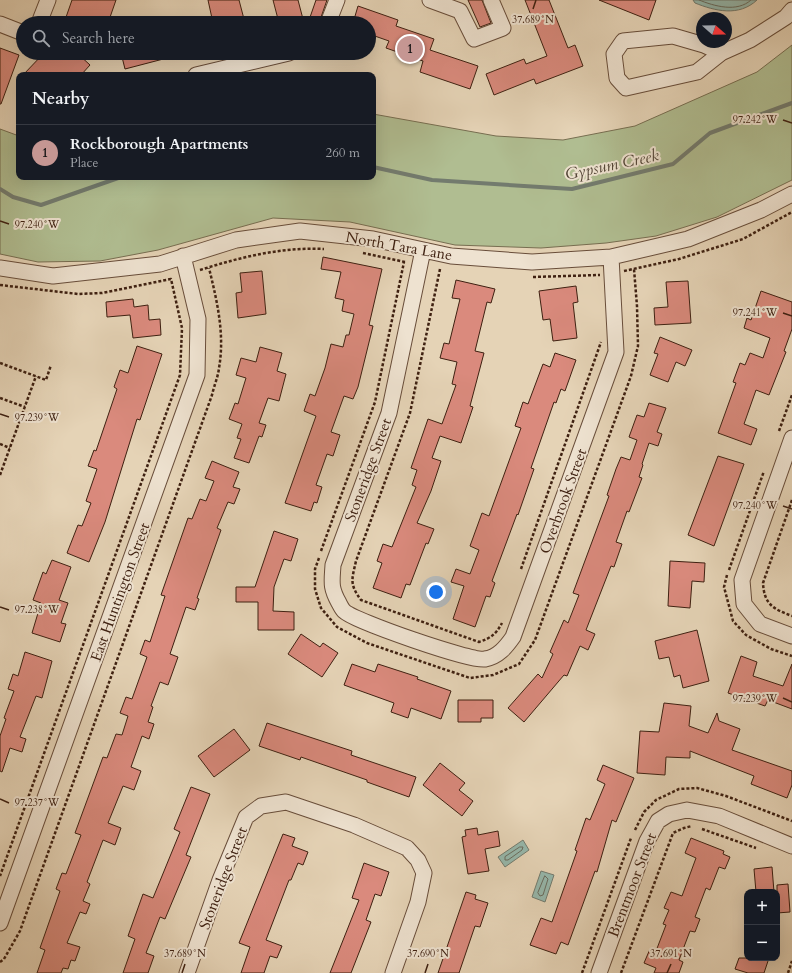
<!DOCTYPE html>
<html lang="en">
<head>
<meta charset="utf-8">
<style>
  body { margin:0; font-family:Cardo,serif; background:#242831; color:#f1f3f6 }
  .controls { position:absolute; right:12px; bottom:12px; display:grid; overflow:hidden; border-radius:8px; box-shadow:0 4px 16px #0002 }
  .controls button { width:36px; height:36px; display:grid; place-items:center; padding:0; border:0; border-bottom:1px solid #363941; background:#171b24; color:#f1f3f6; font:20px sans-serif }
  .compass { position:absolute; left:696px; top:12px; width:36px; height:36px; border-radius:50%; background:#171b24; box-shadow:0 4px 16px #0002; rotate:110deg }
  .you { position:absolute; left:436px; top:592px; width:14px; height:14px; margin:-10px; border:3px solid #fff; border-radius:50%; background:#1a73e8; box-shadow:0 0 0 6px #1a73e833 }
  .badge { display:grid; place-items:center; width:26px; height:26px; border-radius:50%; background:#c59692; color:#111; font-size:13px; font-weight:700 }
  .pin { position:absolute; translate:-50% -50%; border:2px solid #fff; box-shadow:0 1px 4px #0006 }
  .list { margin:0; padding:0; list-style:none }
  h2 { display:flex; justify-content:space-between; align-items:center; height:52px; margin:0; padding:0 16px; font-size:17px }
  h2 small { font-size:13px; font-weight:400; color:#9ea1a6 }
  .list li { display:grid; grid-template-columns:26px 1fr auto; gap:12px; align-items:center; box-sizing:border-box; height:56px; padding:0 16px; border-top:1px solid #363941 }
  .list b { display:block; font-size:15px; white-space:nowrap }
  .list p { margin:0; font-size:13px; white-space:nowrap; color:#9ea1a6 }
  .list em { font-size:13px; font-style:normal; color:#9ea1a6 }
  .icon { flex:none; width:22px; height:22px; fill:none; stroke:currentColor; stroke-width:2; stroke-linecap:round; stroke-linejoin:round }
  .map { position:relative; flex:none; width:792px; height:973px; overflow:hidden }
  .search { position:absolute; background:#171b24; box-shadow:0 4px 16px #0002; left:16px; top:16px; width:360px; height:44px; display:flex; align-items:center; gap:10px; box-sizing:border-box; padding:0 14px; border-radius:22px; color:#9ea1a6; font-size:15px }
  .panel { position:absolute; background:#171b24; box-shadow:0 4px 16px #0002; left:16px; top:72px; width:360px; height:108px; border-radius:8px }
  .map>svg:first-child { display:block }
</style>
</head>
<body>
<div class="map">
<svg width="792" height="973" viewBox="0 0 792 973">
  <rect width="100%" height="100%" fill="#e5d3b6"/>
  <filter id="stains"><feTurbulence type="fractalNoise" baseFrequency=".005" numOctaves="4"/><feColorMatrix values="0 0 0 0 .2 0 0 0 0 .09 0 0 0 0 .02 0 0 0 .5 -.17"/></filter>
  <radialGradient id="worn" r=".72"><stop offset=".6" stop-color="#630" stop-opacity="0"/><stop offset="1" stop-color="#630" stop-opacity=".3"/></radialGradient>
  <path fill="#b0bd91" stroke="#776e51" d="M792,45V180L717,217L656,236L606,243L541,248L455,245L350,222L273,218L158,250L100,261L38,262L0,254V129L19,136V177H373V114L496,136L563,140L635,126L757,72Z"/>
  <path fill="#96b8ac" stroke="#737b6e" d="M693,0H757C739,17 715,11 695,3Z
    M523,840L529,850L505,867L498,857Z
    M541,871L554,875L545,902L532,897Z"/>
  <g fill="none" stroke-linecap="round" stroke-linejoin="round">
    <path stroke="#6a6c5e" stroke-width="1" d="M699,0C714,6 737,13 751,0
      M520,847H523L522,850L508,860H505V857Z
      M545,876L548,879L543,895L540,896L538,893Z"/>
    <path stroke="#737b6e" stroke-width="4" d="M373,167L432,180L572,189L673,164L710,133L792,103
      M0,189L13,197L41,205L121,177"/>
  </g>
  <path fill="#da8a7d" stroke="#3e2011" d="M72,0H116L108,23H64Z
    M208,0H239L245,23H213Z
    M273,0H298L304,23H279Z
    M316,0H327L319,23H308Z
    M468,0H482L491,23L480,27Z
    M525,0H549L568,48L575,45L583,66L536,84L534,79L494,95L486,74L524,59L526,64L547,56Z
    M599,0H656L649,20Z
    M358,6L398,20L396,26L434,39L430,50L478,66L470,89L420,72L423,61L386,48L389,41L369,34V23H353Z
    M0,48L19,55L1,104H0Z
    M44,53H77L90,65L81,75H23Z
    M121,53H171V57L125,69Z
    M323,257L382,269L369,325L373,326L358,387L353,399L344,396L331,432L340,435L333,456L327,454L316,485L322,487L317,503L314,502L311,511L285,503L316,416L304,411L310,394L315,396L325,368L331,344L343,347L346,335H349L354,314L342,311L344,300L335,298L341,272L321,269Z
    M262,271L266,314L238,318L236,293L242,292L240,273Z
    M456,280L495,289L491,303L487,302L475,351L484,353L470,406L473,407L461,443L440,436L432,458L441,461L431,491L417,523L434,529L428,544L426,543L410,585L406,584L401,598L373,588L382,563L377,561L383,544L392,547L416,487L412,485L417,470L411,468L428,419L442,424L456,385L452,384L457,362L440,358L444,343L449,344L460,299L452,298Z
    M688,281L691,323L655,325L654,308L668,307L666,282Z
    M576,286L578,302L573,303L577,338L553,341L550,319L543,320L539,291Z
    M761,291L792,302V329L784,351L786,352L769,395L756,390L744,424L757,429L751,445L718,433L736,383L733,382L740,363L745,365L750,353L763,358L770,338L744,328L747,318L751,320Z
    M133,299L134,307L148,305L149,320L160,319L161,335L133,338L130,315L107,317L106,302Z
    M660,337L692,350L685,366L676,362L668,382L650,375L658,354L654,353Z
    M137,346L162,354L140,420L137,419L105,522L89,562L67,553L78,525L82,526L91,503L86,501L97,469L88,466L94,450L96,451L117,389L114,387L120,370L128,373Z
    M260,347L282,353L277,371L286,374L279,401L268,398L259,423L266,425L262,437L259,436L249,463L234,458L241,439L237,438L242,424L229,419L235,403L238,404L246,378L236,375L241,358L256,362Z
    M555,353L576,360L565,391L561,389L556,403L554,402L531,468L534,469L518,515L517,514L492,581L495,583L490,597L486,596L475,627L453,619L464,586L451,582L456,569L470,574L479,550L470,546L482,513L489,516L521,428L515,426L523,402L528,404L543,364L550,367Z
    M649,403L666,408L657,432L662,434L658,446L649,443L642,464L643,465L639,477L642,478L629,512L627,511L616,542L622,544L614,567L611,566L586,630L595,634L588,650L580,646L567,676L564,675L524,722L508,708L538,674L542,678L553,654L550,652L564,620L568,623L579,595L573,593L609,496L607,495L616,469L621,457L630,460L637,440L629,437L637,415L644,417Z
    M718,456L744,464L714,546L688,535Z
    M212,461L239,472L233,487L240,489L234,504L228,502L217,528L221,530L197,598L199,599L195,610L186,607L170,654L178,657L168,685L160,682L151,706L153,707L148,722L154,724L149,739L142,736L131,767L141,771L134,790L123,786L108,823L121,828L115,845L103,840L87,882L90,884L83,901L90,904L86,914L80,912L67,943L80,947L75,961L71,960L68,969L63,968L61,973H37L45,950L40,948L60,891L56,889L62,873L66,874L81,835L75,833L103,757L107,758L116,734L122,735L128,716L120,713L126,697L132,699L147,657L140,654L145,640L150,642L165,596L161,595L188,518L192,519L200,499L206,501L214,481L205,478Z
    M274,531L298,539L291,561L284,559L274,587L273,611L294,612V630H258V602H236V587H255Z
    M52,560L71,567L59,600L68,603L61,623L66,624L60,642L32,633L41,603L33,600L43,572L46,574Z
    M670,561L705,563L704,582L692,581L690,608L668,606Z
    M697,630L709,681L683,688L680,675L674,677L669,657L659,659L655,641Z
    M301,634L320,647L323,643L338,653L322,677L288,654Z
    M25,652L52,661L42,698L36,696L20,737L26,739L22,752L10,748L2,772L0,771V736L6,719L4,718L14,691L8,689L13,674L18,676Z
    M741,656L757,662L753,676L783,686L792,664V709L768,700L765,706L728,693Z
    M352,664L375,672L378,664L418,677L417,679L451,691L441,719L411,708L408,718L391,712L394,703L344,685Z
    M458,700H493V718H481V722H458Z
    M664,703L691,706L689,726L708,733L717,713L719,721L740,729L732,750L792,771V785L787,798L751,784L754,776L690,751V758L666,757L665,775L637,773L640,731L659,732Z
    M267,723L352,751L351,755L416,777L409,797L367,782V780L301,757L300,760L259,746Z
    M234,729L250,750L214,777L198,756Z
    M440,763L465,783L459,790L473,801L462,816L423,785Z
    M603,765L634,778L616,822L612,820L597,872L595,871L568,945L561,942L556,954L530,945L541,918L552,922L577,851L575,850L586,818L590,820L605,784L597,780Z
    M191,787L210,794L186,855L191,857L165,919L160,917L146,953L154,956L148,973H123L135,939L128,936L143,894L153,898L180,832L174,829Z
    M477,828L478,835L498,831L500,846L485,849L489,871L468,874L462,837L466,836L465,830Z
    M283,834L295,838L292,846L308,852L303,865L298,863L291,880H289L266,940L282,946L277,958L270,956L264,973H241L250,947L239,943Z
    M691,838L724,851L723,854L730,857L725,869L719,867L710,890L706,888L695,917L700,919L695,932L690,931L679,960L683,962L679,973H654L656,968L644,963L650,949L656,951L666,925L663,924L669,910L664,908L671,892L682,896L696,858L685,853Z
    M364,863L389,872L381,896L375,894L366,920L371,922L351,973H330L359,900L352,898Z
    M772,867L774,892H756L754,869Z
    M788,884L790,912L777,913V885Z
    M466,892L476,895L475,899L488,903L480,927L475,926L459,973H438Z
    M739,958H769L764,973H748L735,969Z"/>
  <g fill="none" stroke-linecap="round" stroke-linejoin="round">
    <defs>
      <path id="minor" d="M430,0L460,11L474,39L503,28L491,0
        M39,23L48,0
        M328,23L337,0
        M0,24L23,33
        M721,53L704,45L673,36L623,41L614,54L617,78L626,88L697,72L721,53L750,40L786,17L792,10
        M196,75L289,53
        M423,250L389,413L333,565C332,582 330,587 339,603C340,605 342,609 344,611C354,621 472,662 485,659C498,657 506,647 513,637L616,352L611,257
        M0,268L53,276L160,264L236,240L300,231L373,239L451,256L532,262L611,257L688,239L761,210L792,194
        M792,438L742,580L744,604L760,624L792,636
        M0,923L197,375L198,319L183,256
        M187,973L220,880L246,817L261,806L286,802L354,825L407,848L418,860L424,873L418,902L393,973
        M599,973L647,841L658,821L669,814L687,810L719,816L792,846"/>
    </defs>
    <use href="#minor" stroke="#684d3a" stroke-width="17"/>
    <path stroke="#3e2011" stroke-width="2.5" stroke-dasharray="3 2" stroke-linecap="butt" d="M363,253L405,262
      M440,269L410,413L356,561C352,579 349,584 361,600L479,642C491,638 496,634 502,623
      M200,270C241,257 281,247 324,249
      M624,271L679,259L743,239L792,212
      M533,277L600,275
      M0,285L78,294L102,293L171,279L182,328L180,375L0,876
      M0,363L46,380L51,365
      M0,398L25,407
      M779,431L792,395
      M0,444L10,448
      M0,475L36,376
      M792,500L763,583C764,604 773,609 792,616
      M321,551L375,402L404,262
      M319,558L315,569V589L321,608L337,627L367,643L470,678L493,675L519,664L535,640L631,376L638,346L637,306L634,269
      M521,569L601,342
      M729,570L764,471
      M727,575L724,587L733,621L746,635L771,649L792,656
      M702,829L756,848
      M635,830L644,812L656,800L679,789L697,788L726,796L792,821
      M0,962L4,959L20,931L212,395C214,386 218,377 219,368C225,334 217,301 209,268
      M582,973L631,838
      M621,973L673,833L684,828L692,826
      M788,973L792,961"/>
    <use href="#minor" stroke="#eee2d0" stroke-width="15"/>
  </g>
  <path fill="none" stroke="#3e2011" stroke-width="1.5" d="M533,9L536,0M783,120L792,123M0,221L9,224M783,313L792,316M0,414L9,417M783,506L792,509M0,607L9,610M783,698L792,702M0,799L9,803M182,973L185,964M425,973L428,964M667,973L671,964"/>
  <g text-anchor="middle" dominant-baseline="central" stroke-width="4" stroke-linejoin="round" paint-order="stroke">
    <g font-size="15" fill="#3e2011" stroke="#eee2d0">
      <text transform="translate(399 246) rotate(10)">North Tara Lane</text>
      <text transform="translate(368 470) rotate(-70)">Stoneridge Street</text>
      <text transform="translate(563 501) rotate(-70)">Overbrook Street</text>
      <text transform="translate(120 592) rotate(-70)">East Huntington Street</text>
      <text transform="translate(223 878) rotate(-69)">Stoneridge Street</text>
      <text transform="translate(632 885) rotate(-69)">Brentmoor Street</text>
    </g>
    <g font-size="16" font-style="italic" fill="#544638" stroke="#eee2d0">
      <text transform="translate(612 165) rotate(-12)">Gypsum Creek</text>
    </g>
  </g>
  <g font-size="10" text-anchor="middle" fill="#3e2011" stroke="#eee2d0" stroke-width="4" stroke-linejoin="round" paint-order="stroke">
    <text x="533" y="23">37.689°N</text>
    <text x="755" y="123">97.242°W</text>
    <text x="37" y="228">97.240°W</text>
    <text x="755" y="316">97.241°W</text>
    <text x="37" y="421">97.239°W</text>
    <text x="755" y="509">97.240°W</text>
    <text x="37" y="613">97.238°W</text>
    <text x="755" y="702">97.239°W</text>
    <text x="37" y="806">97.237°W</text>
    <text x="185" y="957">37.689°N</text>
    <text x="428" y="957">37.690°N</text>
    <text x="671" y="957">37.691°N</text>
  </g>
  <rect width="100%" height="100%" filter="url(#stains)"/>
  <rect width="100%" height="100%" fill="url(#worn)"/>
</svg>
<div class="controls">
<button>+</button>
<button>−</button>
</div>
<svg class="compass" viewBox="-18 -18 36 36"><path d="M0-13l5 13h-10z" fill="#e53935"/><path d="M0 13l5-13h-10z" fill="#9ea1a6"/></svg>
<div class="you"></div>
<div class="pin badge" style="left:410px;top:49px">1</div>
<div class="search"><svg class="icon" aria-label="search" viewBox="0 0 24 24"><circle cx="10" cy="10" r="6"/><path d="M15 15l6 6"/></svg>Search here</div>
<section class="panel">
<h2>Nearby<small></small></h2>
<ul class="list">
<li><span class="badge">1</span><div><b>Rockborough Apartments</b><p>Place</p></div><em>260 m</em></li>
</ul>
</section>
</div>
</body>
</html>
